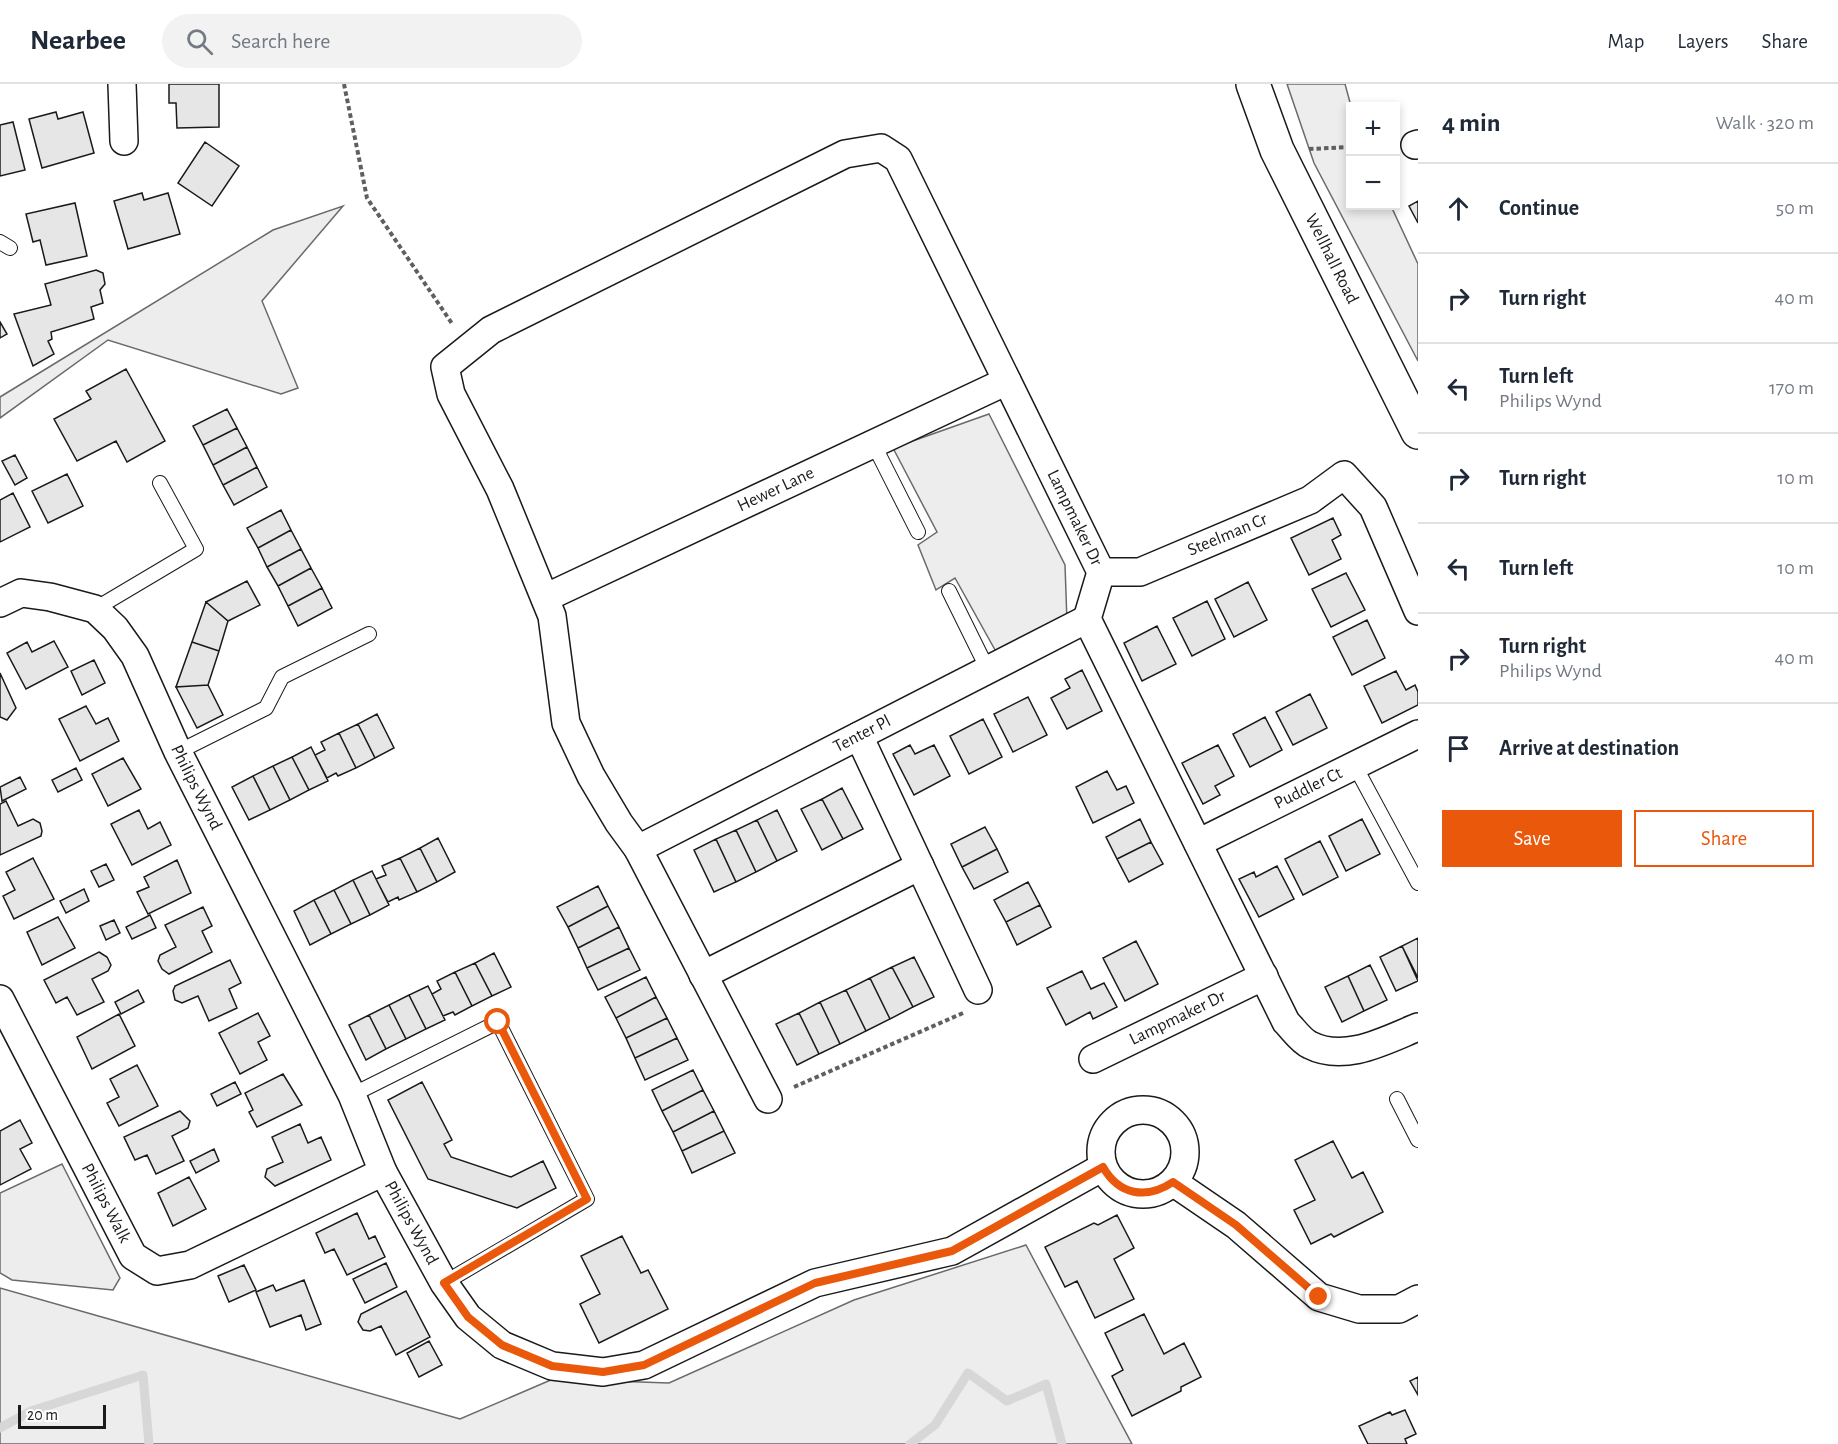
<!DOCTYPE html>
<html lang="en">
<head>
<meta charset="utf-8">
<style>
  body { margin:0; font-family:"Alegreya Sans",sans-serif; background:#f2f2f3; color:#1f2937 }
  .controls { position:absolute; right:18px; top:18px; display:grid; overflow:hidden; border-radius:0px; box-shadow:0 3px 9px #0003 }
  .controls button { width:54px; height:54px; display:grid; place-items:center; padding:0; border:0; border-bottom:2px solid #e0e1e3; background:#fff; color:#1f2937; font:30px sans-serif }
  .scale { position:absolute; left:18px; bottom:15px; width:88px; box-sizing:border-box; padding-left:6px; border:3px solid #1a1a1a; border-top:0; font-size:16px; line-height:21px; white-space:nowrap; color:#1a1a1a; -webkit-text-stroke:4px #fff; paint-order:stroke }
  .stop { position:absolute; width:18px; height:18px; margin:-14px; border:4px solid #ea580c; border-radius:50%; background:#fff }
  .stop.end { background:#ea580c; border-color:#fff; box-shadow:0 2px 6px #0008 }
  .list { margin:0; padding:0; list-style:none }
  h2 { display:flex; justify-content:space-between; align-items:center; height:78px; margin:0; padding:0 24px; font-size:26px }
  h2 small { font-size:20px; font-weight:400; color:#747a83 }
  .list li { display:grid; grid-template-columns:39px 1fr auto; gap:18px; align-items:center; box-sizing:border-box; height:90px; padding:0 24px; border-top:2px solid #e0e1e3 }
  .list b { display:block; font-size:22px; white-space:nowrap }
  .list p { margin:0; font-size:20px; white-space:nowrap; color:#747a83 }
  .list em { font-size:20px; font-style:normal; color:#747a83 }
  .actions { display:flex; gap:12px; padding:18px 24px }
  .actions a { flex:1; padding:14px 0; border:2px solid #ea580c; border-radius:0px; text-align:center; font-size:21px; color:#ea580c }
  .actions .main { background:#ea580c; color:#fff }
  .icon { flex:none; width:33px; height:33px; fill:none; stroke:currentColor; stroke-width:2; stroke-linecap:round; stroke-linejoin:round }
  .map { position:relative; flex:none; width:1418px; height:1360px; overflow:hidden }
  header { display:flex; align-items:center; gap:36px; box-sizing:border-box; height:84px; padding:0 30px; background:#fff; border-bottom:2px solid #e0e1e3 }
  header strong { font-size:28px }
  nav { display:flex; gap:33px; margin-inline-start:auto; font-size:21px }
  .search { width:420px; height:54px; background:#f2f2f3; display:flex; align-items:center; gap:15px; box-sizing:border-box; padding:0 21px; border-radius:33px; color:#747a83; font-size:22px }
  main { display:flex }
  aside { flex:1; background:#fff }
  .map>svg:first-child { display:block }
</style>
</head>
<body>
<header>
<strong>Nearbee</strong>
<div class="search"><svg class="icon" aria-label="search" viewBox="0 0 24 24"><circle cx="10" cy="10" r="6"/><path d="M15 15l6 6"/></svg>Search here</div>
<nav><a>Map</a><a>Layers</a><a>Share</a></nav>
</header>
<main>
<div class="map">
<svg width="1418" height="1360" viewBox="0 0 1418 1360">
  <rect width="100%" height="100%" fill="#fff"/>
  <path fill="#ededed" stroke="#6a6a6a" stroke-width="1.5" d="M1287,0H1345L1351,22L1350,122H1391L1418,180V277L1314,79Z
    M343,122L262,217L298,304L281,310L108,256L0,334V313L273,146Z
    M989,330L1065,481L1067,538L999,573L955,494L936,506L918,461L937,448L893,364Z
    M62,1080L120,1194L113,1206L12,1196L0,1189V1109Z
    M1026,1161L1132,1360H0V1204L460,1335L553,1295L669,1299L854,1216Z"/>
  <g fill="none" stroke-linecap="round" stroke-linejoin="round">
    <path stroke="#d7d7d7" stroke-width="9" d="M0,1344L31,1327L143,1291L149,1360
      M910,1360L935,1341L968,1289L1007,1317L1046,1300L1062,1360"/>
  </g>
  <path fill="#e6e6e6" stroke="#1a1a1a" stroke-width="1.5" d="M169,0H219V43L177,44L176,19H169Z
    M56,28L58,35L83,28L94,69L42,84L29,35Z
    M13,38L25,86L0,92V41Z
    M205,58L239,82L212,122L178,99Z
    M142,109L144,116L168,109L180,150L128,165L114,117Z
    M1418,117V139L1409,122Z
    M75,119L87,172L46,181L40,156L33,158L26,130Z
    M96,186L103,189L105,200L100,206L103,219L91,223L94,235L51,248L52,255L48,257L54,270L33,282L14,230L51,221L45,200Z
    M0,238L7,250L0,254Z
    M126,285L165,357L127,378L116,357L77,377L54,335L91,315L86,307Z
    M227,325L237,344L203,361L193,342Z
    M237,344L247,363L213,381L203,361Z
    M247,363L257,383L223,401L213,381Z
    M15,371L27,394L15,401L2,377Z
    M257,383L267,403L234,421L223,401Z
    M67,390L83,422L48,439L32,407Z
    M13,409L30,443L0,458V416Z
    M281,426L291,446L258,464L247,444Z
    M1333,434L1341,451L1332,456L1341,475L1309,491L1291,454Z
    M291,446L301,465L267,483L258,464Z
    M301,465L311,484L278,502L267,483Z
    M311,484L322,504L288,522L278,502Z
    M1346,489L1365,526L1331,543L1312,505Z
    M247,497L260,521L228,537L206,518Z
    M1248,498L1267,536L1234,553L1215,515Z
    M322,504L332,524L298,542L288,522Z
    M1207,517L1225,555L1192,572L1173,534Z
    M206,518L228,537L219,567L192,558Z
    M1367,536L1385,574L1352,591L1333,553Z
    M1157,542L1176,580L1142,597L1124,559Z
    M54,557L68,583L26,605L7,569L27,558L32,568Z
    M192,558L219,567L208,601L176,603Z
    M94,576L105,599L82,611L71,587Z
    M1082,586L1102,627L1067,645L1051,614L1070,604L1065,595Z
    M1396,587L1406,606L1415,601L1418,608V621L1382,639L1364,602Z
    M0,589L16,624L7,636L0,633Z
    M208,601L223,631L197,644L176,603Z
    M1310,610L1327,644L1293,661L1276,628Z
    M1028,613L1047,651L1013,668L994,630Z
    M86,622L96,640L108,634L119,657L80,677L59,635Z
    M377,630L394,664L375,674L358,640Z
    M1265,633L1282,666L1250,683L1233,650Z
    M983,635L1002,673L969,690L950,652Z
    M358,640L375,674L356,684L339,649Z
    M339,649L356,684L338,692L336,689L327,694L315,671L325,666L321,658Z
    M910,661L915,670L934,661L950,692L914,711L893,670Z
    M1218,661L1234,692L1215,702L1220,711L1203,720L1182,679Z
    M311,663L328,697L309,706L292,673Z
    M292,673L309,706L290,716L273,682Z
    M123,674L141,705L108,722L92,690Z
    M273,682L290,716L270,726L253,692Z
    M76,684L82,696L58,708L52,696Z
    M1107,687L1117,706L1126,702L1134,719L1093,739L1076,703Z
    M253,692L270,726L249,736L232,703Z
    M20,693L26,705L2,717L0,703Z
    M842,704L863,745L843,755L822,715Z
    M822,715L843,755L822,766L801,725Z
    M6,717L18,742L33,735L40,739L42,747L41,752L0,771V720Z
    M139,726L148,745L160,738L171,761L132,781L111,740Z
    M777,726L797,767L777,777L757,736Z
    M1140,735L1151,758L1117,775L1106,753Z
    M1362,735L1380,770L1346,787L1329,752Z
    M757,736L777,777L756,788L736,746Z
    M985,743L997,765L962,783L951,760Z
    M736,746L756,788L736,798L716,755Z
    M438,754L455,788L437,798L420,764Z
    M716,755L736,798L714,808L694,766Z
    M1320,757L1338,793L1303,811L1285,775Z
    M1151,758L1163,780L1129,798L1117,775Z
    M420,764L437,798L417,808L400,774Z
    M997,765L1008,788L974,805L962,783Z
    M33,774L54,815L14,835L3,812L15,806L6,788Z
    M400,774L417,808L399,816L398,813L388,818L376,795L386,791L382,782Z
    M177,776L191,809L148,830L137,808L149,803L144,793Z
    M106,780L114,796L99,803L91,787Z
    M1277,782L1294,815L1259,833L1239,795L1254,788L1256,793Z
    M372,787L389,821L370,831L353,796Z
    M353,796L370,831L351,840L334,806Z
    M1028,798L1040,821L1006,838L994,816Z
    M598,802L608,822L568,843L557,823Z
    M84,805L89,817L66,829L60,817Z
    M334,806L351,840L331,850L314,816Z
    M314,816L331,850L310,861L294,827Z
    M1040,821L1051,843L1017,861L1006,838Z
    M608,822L619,843L578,864L568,843Z
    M203,823L212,842L202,847L212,868L169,890L162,885L158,877L160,871L176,863L165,841Z
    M150,831L156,844L132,855L126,843Z
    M58,833L75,864L42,881L27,848Z
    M114,836L120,849L106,856L100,842Z
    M619,843L629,864L587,884L578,864Z
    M1418,854V894L1402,862Z
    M1136,857L1158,900L1125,917L1103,874Z
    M1402,862L1418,897L1396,907L1380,873Z
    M629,864L640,886L598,906L587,884Z
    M99,868L107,873L111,881L108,887L92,895L104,918L77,931L67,913L56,919L44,896Z
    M494,869L511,903L492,912L475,879Z
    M914,873L934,913L913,923L892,883Z
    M230,876L241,899L229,905L237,924L209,937L198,912L182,919L175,916L173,907L175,902Z
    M475,879L492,912L472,922L455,888Z
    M1370,881L1387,916L1364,927L1348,892Z
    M892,883L913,923L890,935L870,894Z
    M1082,887L1091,905L1104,899L1117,923L1093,935L1090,928L1066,941L1047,904Z
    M455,888L472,922L455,931L453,928L443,932L432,910L441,905L437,897Z
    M1348,892L1364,927L1342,938L1325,903Z
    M646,893L656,913L616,934L605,913Z
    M870,894L890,935L866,947L846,906Z
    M428,902L445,936L426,945L409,911Z
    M138,906L144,918L121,930L115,918Z
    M846,906L866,947L840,960L820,918Z
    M409,911L426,945L406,955L389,921Z
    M656,913L667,934L626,954L616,934Z
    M820,918L840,960L819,970L799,929Z
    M389,921L406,955L386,965L369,931Z
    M258,929L270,952L258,958L267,976L240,990L219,949Z
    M799,929L819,970L797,981L776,940Z
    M119,930L135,962L92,985L77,953Z
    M369,931L386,965L366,976L349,941Z
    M667,934L677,954L635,974L626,954Z
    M677,954L688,976L645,996L635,974Z
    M137,981L158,1022L119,1042L107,1019L119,1013L110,995Z
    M693,986L703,1006L662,1027L652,1006Z
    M283,990L302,1021L257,1043L249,1028L253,1026L245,1009Z
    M235,998L241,1010L217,1022L211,1010Z
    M422,998L452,1056L444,1060L451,1073L511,1093L543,1077L556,1104L517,1124L428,1095L388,1016Z
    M703,1006L714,1027L673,1048L662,1027Z
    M180,1027L190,1037L188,1044L172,1052L184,1077L156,1090L147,1071L135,1076L124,1053Z
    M714,1027L724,1047L682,1067L673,1048Z
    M20,1036L32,1059L20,1065L31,1085L0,1101V1047Z
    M300,1040L308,1059L321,1053L331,1076L275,1102L265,1093L267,1085L283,1078L272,1053Z
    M724,1047L735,1069L692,1089L682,1067Z
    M1333,1057L1352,1094L1363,1088L1383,1128L1334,1153L1331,1150L1311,1160L1294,1126L1315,1116L1295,1076Z
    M214,1065L219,1077L196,1089L190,1077Z
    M189,1093L206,1125L173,1142L158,1109Z
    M357,1129L369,1155L375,1152L385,1173L347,1191L334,1165L325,1169L316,1149Z
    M1117,1131L1134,1164L1114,1175L1134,1215L1095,1234L1077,1197L1065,1203L1045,1163L1094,1139L1098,1141Z
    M622,1152L641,1189L648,1186L668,1225L599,1259L580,1220L600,1210L581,1172Z
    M386,1179L397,1203L365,1219L353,1195Z
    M244,1181L256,1206L229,1218L218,1192Z
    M304,1196L321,1240L306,1246L301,1231L270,1243L256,1208L273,1201L276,1207Z
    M406,1207L430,1253L396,1271L381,1242L370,1247L363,1246L358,1238L361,1230Z
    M1144,1230L1164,1270L1184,1259L1201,1293L1181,1303V1307L1132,1332L1112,1292L1123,1286L1105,1249Z
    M429,1257L442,1281L419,1293L407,1269Z
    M1418,1293V1311L1410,1297Z
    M1405,1326L1416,1350L1405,1355L1407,1360H1368L1359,1342L1390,1328L1392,1331Z"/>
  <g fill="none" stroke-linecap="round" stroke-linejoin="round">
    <defs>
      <path id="service" d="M0,158L10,164
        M873,359L918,448
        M949,507L988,586
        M95,525L196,465L160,399
        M178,668L266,624L282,593L369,550
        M1355,682L1418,799
        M352,1011L498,938L587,1115L444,1199
        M1397,1015L1418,1056"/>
      <g id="minor">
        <path d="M122,0L124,57"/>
        <path d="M1415,61L1418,60"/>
        <path id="s1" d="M1101,488H1140L1310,416L1344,391L1373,423L1418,527"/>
        <path id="s2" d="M545,514L1007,297"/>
        <path id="s3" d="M0,519L21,509L50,513L95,525L115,544L135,572L178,668L352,1011L383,1088L444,1199L468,1233L502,1261L552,1282L603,1288L644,1281L815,1199L952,1167L1103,1083"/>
        <path d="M859,652L978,906"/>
        <path id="s4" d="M1198,759L1418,650"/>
        <path id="s5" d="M638,765L1087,535"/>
        <path d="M703,891L920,782"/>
        <path id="s6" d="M0,915L133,1172L157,1187L190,1181L383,1088"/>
        <path id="s7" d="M1093,975L1264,892"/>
        <path id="s8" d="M768,1015L638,765L619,739L591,692L566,639L552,532L500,405L451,310L445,283L491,246L845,70L881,64L898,75L1101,488L1087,535L1286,938C1293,945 1301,957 1310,961C1345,979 1386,956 1418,943"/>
        <circle cx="1143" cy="1068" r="42"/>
        <path d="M1173,1098L1236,1141L1319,1213L1359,1225H1399L1418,1215"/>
      </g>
      <g id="tertiary">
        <path id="s9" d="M1253,0L1277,66L1418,348"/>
      </g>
    </defs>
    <use href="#service" stroke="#1a1a1a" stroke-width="16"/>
    <use href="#minor" stroke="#1a1a1a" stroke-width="30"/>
    <use href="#tertiary" stroke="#1a1a1a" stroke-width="36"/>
    <path stroke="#5f5f5f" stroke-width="4" stroke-dasharray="4.5 3" stroke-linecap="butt" d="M344,0L367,114L453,241
      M1309,65L1350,63
      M794,1003L963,929"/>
    <use href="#service" stroke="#fff" stroke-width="14"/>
    <use href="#minor" stroke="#fff" stroke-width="27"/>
    <use href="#tertiary" stroke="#fff" stroke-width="33"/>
  </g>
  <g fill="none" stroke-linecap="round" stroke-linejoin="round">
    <path stroke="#ea580c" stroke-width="8" d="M498,938L587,1115L444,1199L468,1233L502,1261L552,1282L603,1288L644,1281L815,1199L952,1167L1103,1083C1119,1111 1146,1116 1173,1098L1236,1141L1319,1213"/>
  </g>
  <g text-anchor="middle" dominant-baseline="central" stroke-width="4.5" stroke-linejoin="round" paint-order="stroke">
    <g font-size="18" fill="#1a1a1a" stroke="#fff">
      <text stroke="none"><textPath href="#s9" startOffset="192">Wellhall Road</textPath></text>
      <text stroke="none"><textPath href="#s2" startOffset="255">Hewer Lane</textPath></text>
      <text stroke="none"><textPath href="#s8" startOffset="1718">Lampmaker Dr</textPath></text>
      <text stroke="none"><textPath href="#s1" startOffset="134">Steelman Cr</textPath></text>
      <text stroke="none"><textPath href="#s5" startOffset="252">Tenter Pl</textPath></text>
      <text stroke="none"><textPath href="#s3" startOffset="306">Philips Wynd</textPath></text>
      <text stroke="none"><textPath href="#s4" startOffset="123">Puddler Ct</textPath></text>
      <text stroke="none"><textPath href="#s7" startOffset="94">Lampmaker Dr</textPath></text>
      <text stroke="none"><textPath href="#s6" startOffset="230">Philips Walk</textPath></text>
      <text stroke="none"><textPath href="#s3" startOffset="792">Philips Wynd</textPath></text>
    </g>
  </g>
</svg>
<div class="controls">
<button>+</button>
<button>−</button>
</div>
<div class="scale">20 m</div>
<div class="stop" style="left:498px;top:938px"></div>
<div class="stop end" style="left:1319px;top:1213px"></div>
</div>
<aside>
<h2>4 min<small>Walk · 320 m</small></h2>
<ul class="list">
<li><svg class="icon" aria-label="ahead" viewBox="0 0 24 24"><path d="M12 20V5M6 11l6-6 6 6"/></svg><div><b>Continue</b></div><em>50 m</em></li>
<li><svg class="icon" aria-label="right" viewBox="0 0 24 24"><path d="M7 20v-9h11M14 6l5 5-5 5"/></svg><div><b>Turn right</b></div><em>40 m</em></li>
<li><svg class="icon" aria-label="left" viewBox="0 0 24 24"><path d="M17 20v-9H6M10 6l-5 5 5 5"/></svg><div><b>Turn left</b><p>Philips Wynd</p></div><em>170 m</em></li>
<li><svg class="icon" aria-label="right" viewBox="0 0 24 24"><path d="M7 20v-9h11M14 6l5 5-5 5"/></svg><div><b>Turn right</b></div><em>10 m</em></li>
<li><svg class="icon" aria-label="left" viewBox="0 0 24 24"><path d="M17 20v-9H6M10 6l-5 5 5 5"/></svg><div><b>Turn left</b></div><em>10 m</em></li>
<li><svg class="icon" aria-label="right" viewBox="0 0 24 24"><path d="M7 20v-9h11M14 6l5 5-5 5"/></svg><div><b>Turn right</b><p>Philips Wynd</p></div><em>40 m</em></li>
<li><svg class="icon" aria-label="arrive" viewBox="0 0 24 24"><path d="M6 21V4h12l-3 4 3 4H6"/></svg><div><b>Arrive at destination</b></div></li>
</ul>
<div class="actions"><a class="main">Save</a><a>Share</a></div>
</aside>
</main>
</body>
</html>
